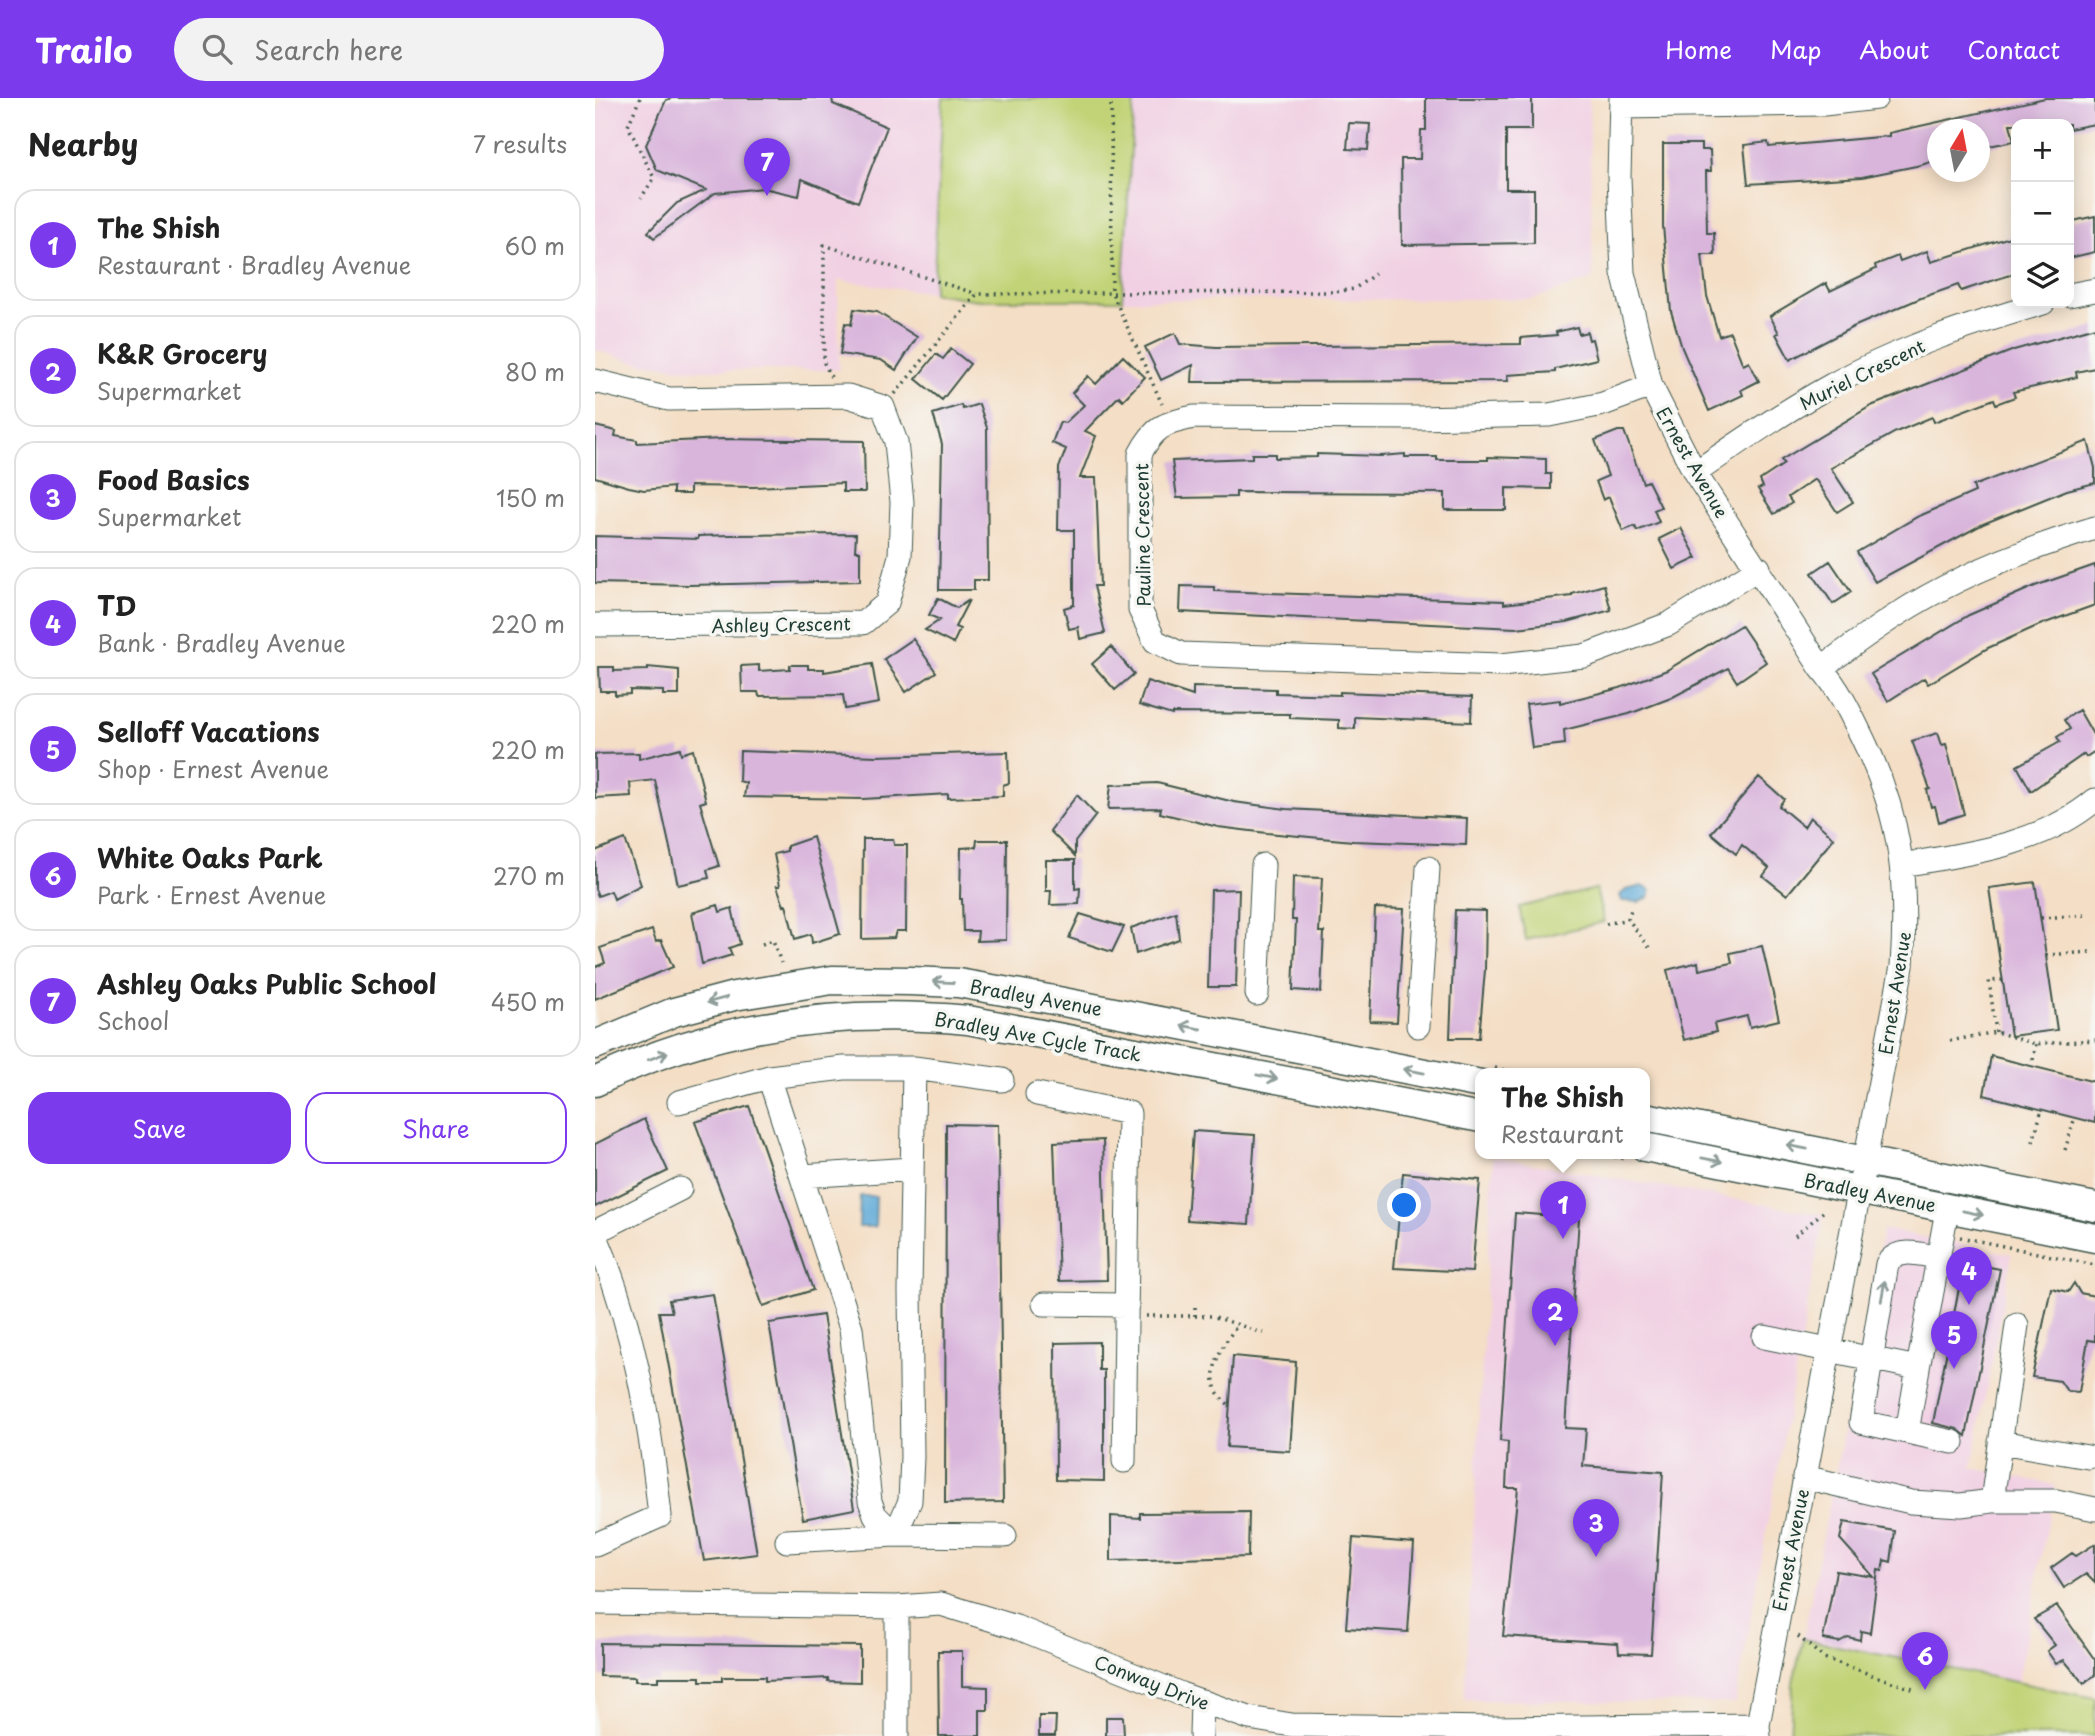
<!DOCTYPE html>
<html lang="en">
<head>
<meta charset="utf-8">
<style>
  body { margin:0; font-family:"Playpen Sans",sans-serif; background:#f2f2f2; color:#222 }
  .controls { position:absolute; right:21px; top:21px; display:grid; overflow:hidden; border-radius:14px; box-shadow:0 4px 18px #0003 }
  .controls button { width:63px; height:63px; display:grid; place-items:center; padding:0; border:0; border-bottom:2px solid #e0e0e0; background:#fff; color:#222; font:35px sans-serif }
  .compass { position:absolute; left:1332px; top:21px; width:63px; height:63px; border-radius:50%; background:#fff; box-shadow:0 4px 18px #0003; rotate:10deg }
  .you { position:absolute; left:810px; top:1108px; width:24px; height:24px; margin:-18px; border:5px solid #fff; border-radius:50%; background:#1a73e8; box-shadow:0 0 0 10px #1a73e833 }
  .badge { display:grid; place-items:center; width:46px; height:46px; border-radius:50%; background:#7c3aed; color:#fff; font-size:23px; font-weight:700 }
  .pin { position:absolute; translate:-50% -58px; filter:drop-shadow(0 2px 4px #0008) }
  .pin::after { content:''; position:absolute; top:37px; width:24px; height:21px; background:inherit; clip-path:polygon(0 0,100% 0,50% 100%) }
  .popup { position:absolute; left:880px; top:970px; width:175px; height:91px; box-sizing:border-box; display:grid; place-content:center; border-radius:14px; background:#fff; filter:drop-shadow(0 2px 5px #0005); font-size:23px; white-space:nowrap; color:#767676 }
  .popup b { font-size:26px; color:#222 }
  .popup::after { content:''; position:absolute; left:50%; top:100%; margin-left:-14px; border:14px solid transparent; border-top-color:#fff }
  .list { margin:0; padding:0; list-style:none }
  h2 { display:flex; justify-content:space-between; align-items:center; height:91px; margin:0; padding:0 28px; font-size:30px }
  h2 small { font-size:23px; font-weight:400; color:#767676 }
  .list li { display:grid; grid-template-columns:46px 1fr auto; gap:21px; align-items:center; box-sizing:border-box; height:112px; margin:0 14px 14px; padding:0 14px; border:2px solid #e0e0e0; border-radius:21px }
  .list b { display:block; font-size:26px; white-space:nowrap }
  .list p { margin:0; font-size:23px; white-space:nowrap; color:#767676 }
  .list em { font-size:23px; font-style:normal; color:#767676 }
  .actions { display:flex; gap:14px; padding:21px 28px }
  .actions a { flex:1; padding:16px 0; border:2px solid #7c3aed; border-radius:21px; text-align:center; font-size:24px; color:#7c3aed }
  .actions .main { background:#7c3aed; color:#fff }
  .icon { flex:none; width:38px; height:38px; fill:none; stroke:currentColor; stroke-width:2; stroke-linecap:round; stroke-linejoin:round }
  .map { position:relative; flex:none; width:1500px; height:1638px; overflow:hidden }
  header { display:flex; align-items:center; gap:42px; box-sizing:border-box; height:98px; padding:0 35px; background:#7c3aed; color:#fff }
  header strong { font-size:33px }
  nav { display:flex; gap:38px; margin-inline-start:auto; font-size:24px }
  .search { width:490px; height:63px; background:#f2f2f2; display:flex; align-items:center; gap:18px; box-sizing:border-box; padding:0 24px; border-radius:38px; color:#767676; font-size:26px }
  main { display:flex }
  aside { flex:1; background:#fff }
  .map>svg:first-child { display:block }
</style>
</head>
<body>
<header>
<strong>Trailo</strong>
<div class="search"><svg class="icon" aria-label="search" viewBox="0 0 24 24"><circle cx="10" cy="10" r="6"/><path d="M15 15l6 6"/></svg>Search here</div>
<nav><a>Home</a><a>Map</a><a>About</a><a>Contact</a></nav>
</header>
<main>
<aside>
<h2>Nearby<small>7 results</small></h2>
<ul class="list">
<li><span class="badge">1</span><div><b>The Shish</b><p>Restaurant · Bradley Avenue</p></div><em>60 m</em></li>
<li><span class="badge">2</span><div><b>K&amp;R Grocery</b><p>Supermarket</p></div><em>80 m</em></li>
<li><span class="badge">3</span><div><b>Food Basics</b><p>Supermarket</p></div><em>150 m</em></li>
<li><span class="badge">4</span><div><b>TD</b><p>Bank · Bradley Avenue</p></div><em>220 m</em></li>
<li><span class="badge">5</span><div><b>Selloff Vacations</b><p>Shop · Ernest Avenue</p></div><em>220 m</em></li>
<li><span class="badge">6</span><div><b>White Oaks Park</b><p>Park · Ernest Avenue</p></div><em>270 m</em></li>
<li><span class="badge">7</span><div><b>Ashley Oaks Public School</b><p>School</p></div><em>450 m</em></li>
</ul>
<div class="actions"><a class="main">Save</a><a>Share</a></div>
</aside>
<div class="map">
<svg width="1500" height="1638" viewBox="0 0 1500 1638">
  <rect width="100%" height="100%" fill="#f6f6f2"/>
  <filter id="ink" filterUnits="userSpaceOnUse"><feTurbulence type="fractalNoise" baseFrequency=".0143" numOctaves="2"/><feDisplacementMap in="SourceGraphic" scale="14" xChannelSelector="R" yChannelSelector="G"/><feConvolveMatrix kernelMatrix="1 2 1 2 8 2 1 2 1" color-interpolation-filters="sRGB"/></filter>
  <filter id="wash" filterUnits="userSpaceOnUse"><feTurbulence type="fractalNoise" baseFrequency=".00686" numOctaves="4" result="noise"/><feDisplacementMap in="SourceGraphic" scale="28" xChannelSelector="R" yChannelSelector="G"/><feGaussianBlur stdDeviation="1.57" result="paint"/><feColorMatrix in="noise" values="0 0 0 0 0 0 0 0 0 0 0 0 0 0 0 0 0 1.4 0 .05"/><feComposite in="paint" operator="in"/></filter>
  <g filter="url(#wash)">
    <rect width="100%" height="100%" fill="#f4dec5"/>
    <path fill="#f1d0e3" d="M8,0H348L338,195L243,182L244,272H101L40,264L0,252V14Z
      M539,0H994L998,181L938,201L527,202Z
      M898,1059L1229,1117L1140,1605L869,1602Z
      M1288,1131L1417,1156L1377,1370L1460,1387L1423,1584L1208,1541Z"/>
    <path fill="#c1d376" stroke="#708855" stroke-width="2" d="M348,0H539L527,202H383L338,195Z
      M1001,791L1009,824L931,842L924,809Z
      M1208,1541L1500,1600V1638H1195L1198,1585Z"/>
    <path fill="#61aad8" stroke="#407486" stroke-width="2" d="M1047,788L1056,792L1054,799L1044,804L1027,803L1025,797L1031,792Z
      M265,1098H281L280,1129H264Z"/>
    <g id="blocks">
      <path fill="#d9b5dc" d="M77,0H237L238,6L292,29L263,104L207,81L204,98L168,90L120,95L59,140L53,134L82,105L111,92L62,72L51,47L71,2Z
        M831,0H937V32H911V91H939V145L807,147L806,61H825L826,32H831Z
        M1450,0H1500V26L1474,31V26H1415L1419,43L1384,50V32H1342V62L1326,67L1267,79L1153,86L1149,47L1173,44L1174,49L1294,38V35Z
        M754,25L775,26L773,52L752,51Z
        M1068,46H1106V52H1115L1116,73H1111L1112,135H1119L1120,157H1107L1112,198L1124,238L1135,234L1148,267L1154,264L1164,283L1146,292L1148,297L1114,313L1087,250L1076,213L1068,128Z
        M1500,118V154L1474,160V124Z
        M1421,137V175L1366,193L1363,187L1326,200L1258,229L1195,262L1181,236L1184,235L1175,218L1231,185L1235,193L1281,171L1280,167L1303,158L1305,163L1332,153L1336,164Z
        M259,211L282,214L322,239L301,272L286,262L245,256L250,225L256,227Z
        M982,229L984,236L992,234L994,242L997,241L1002,261L960,271V274L912,277L913,283L597,284L598,267L566,282L550,249L580,235L585,246L621,249L926,246V240L962,237L961,234Z
        M1500,229V270L1481,274L1482,279L1418,294L1420,299L1401,306L1399,301L1339,324L1337,319L1301,334L1236,370L1258,404L1242,414L1220,381L1193,399L1197,405L1179,416L1163,391L1168,389L1165,382L1189,366L1186,362L1276,308L1419,252Z
        M356,251L375,266L347,302L321,281L341,256L348,261Z
        M528,258L550,279L528,302L524,298L490,333L501,338L485,380H501L505,488H499L510,535L485,541L483,529L474,531L469,510L479,507V432H463L464,370L471,351L457,345L465,324L470,325L489,307L477,295L493,278L501,286Z
        M384,306L392,330L393,482H379V492H344L347,346L338,316L366,307L368,311Z
        M0,328L21,333L20,338L42,342V345L128,341L269,343L270,394H248V385L158,389L95,388V396H78V389L49,392L34,389L0,379Z
        M1023,333H1029L1048,385L1053,383L1066,409L1059,412L1064,424L1042,433L1040,428L1028,433L1014,399L1008,402L1001,383L1013,378L1000,342Z
        M1493,343L1500,370V385L1472,392L1388,426L1280,484L1262,454L1322,419L1380,394L1378,388Z
        M657,356H680V360L722,359V356L786,358L810,356V359H842V362H893V359L951,361V376H956V391L911,390V412H850V395L641,394V399L582,400L577,363L657,360Z
        M1086,430L1102,460L1079,471L1064,441Z
        M261,436L260,453H265V483L95,487L0,485V438L103,441V438L135,437Z
        M1235,463L1256,494L1238,506L1217,475Z
        M1500,467V507L1442,528L1393,550L1333,586L1329,580L1293,603L1276,576L1374,517L1440,488Z
        M1009,487L1016,512L972,524L921,530L585,514L586,488L619,489V493L909,503V506L977,498V496Z
        M343,500L362,510L374,502L360,529L365,531L358,546L330,532L345,522L334,517Z
        M1146,527L1171,564L1142,584L1133,570L1076,600L1034,616L969,632L970,646L937,650L931,606L965,602V605L1025,590L1072,572Z
        M318,541L341,574L311,594L289,561Z
        M516,549L539,576L520,592L497,566Z
        M277,566L284,605L250,611L248,597L164,598L163,594H147L146,568L164,567V573L195,571V567H213V571H229V574Z
        M4,569H19V573L53,572V569L84,572V597H68V593L35,592V596L20,597V593H5Z
        M552,583L598,598V589L681,591V595L745,597V594L877,599L876,624L760,619V631L744,630V622L695,620V616L577,615V617L544,607Z
        M1484,612L1500,640V653L1491,659L1489,656L1436,693L1422,668L1465,644L1462,639L1475,631L1469,622Z
        M1343,635L1347,647L1351,646L1369,716L1344,724L1340,708L1336,709L1332,692L1335,691L1317,643Z
        M85,650L86,656L98,652L111,703L105,705L124,768L112,772L114,780L83,787L60,682L35,685L36,698L0,700V656L44,655V661Z
        M145,653L282,658L413,654L414,685L408,687V698L353,700V696L268,701L149,699L151,685L144,683Z
        M1164,679L1189,701L1184,708L1209,729L1215,719L1239,740L1192,797L1168,778L1174,770L1147,747L1141,756L1116,735Z
        M562,685L639,704L691,711L872,720L871,747L758,743L672,735L623,729L565,715L566,710L513,711L516,687Z
        M482,697L501,717L480,744V758L455,733Z
        M218,739L245,836L217,845L216,836L200,841L191,807L189,808L182,788H185L179,756L192,753V748Z
        M30,741L46,787L19,801L16,793L3,798L0,791V753Z
        M268,741H298L299,747H312L311,833H301L299,840L267,841Z
        M382,742H412L411,842L382,843L383,833H368L367,801H365L366,750L381,749Z
        M451,762H480V791L485,790L484,806L455,807L456,793H451Z
        M698,779L727,780L724,834H729L726,894L698,892L701,822H697Z
        M1440,784L1462,932L1416,938L1394,790Z
        M644,791L641,889H613L616,792Z
        M123,807L125,814L137,810L145,846L134,850L137,857L107,866L97,815Z
        M780,810L809,811L802,924L775,923Z
        M860,812L891,813L890,872L884,940H855Z
        M581,814L584,841L541,856L536,830Z
        M485,816L529,829L517,854L474,840Z
        M57,832L61,844L66,842L78,869L0,901V869L10,865L5,850Z
        M1167,848L1184,922L1155,929L1152,918L1119,926L1121,934L1089,942L1072,872L1103,864L1104,872L1137,865L1135,855Z
        M1396,958L1500,984V1025L1389,997Z
        M154,1008L218,1192L168,1208L100,1024Z
        M49,1021L73,1073L0,1109V1046Z
        M351,1026L403,1027L408,1404L350,1405Z
        M598,1033L660,1037L654,1126L592,1122Z
        M508,1042L512,1182L464,1183L459,1044Z
        M808,1075L885,1082L877,1174L799,1170Z
        M920,1115L984,1120L970,1330L991,1331L988,1368L1068,1374L1056,1556L1024,1555L1023,1545L908,1538L923,1390H911L913,1344L905,1343Z
        M1369,1164L1405,1171L1371,1338L1362,1331L1338,1325Z
        M1479,1185L1485,1195L1500,1198V1243L1493,1242L1484,1294L1472,1293L1465,1283L1437,1279L1456,1190L1473,1194Z
        M118,1196L162,1456L109,1463L64,1214H77L74,1202Z
        M228,1217L259,1411L208,1421L174,1225Z
        M504,1244V1272H509V1383L461,1382L460,1245Z
        M638,1258L701,1264L695,1353L632,1349Z
        M654,1414L653,1459L516,1463V1418L545,1420V1415Z
        M1249,1424L1300,1433L1296,1464L1289,1462L1287,1473L1283,1472L1275,1535L1266,1533L1265,1542L1253,1539L1244,1544L1228,1541L1241,1473L1279,1479L1245,1441Z
        M758,1440L819,1445L813,1534L751,1530Z
        M1500,1446V1485L1491,1476L1469,1490L1456,1470L1477,1455L1481,1458Z
        M1462,1508L1500,1562V1577L1489,1586L1469,1562L1461,1566L1452,1553L1460,1547L1439,1521Z
        M5,1545L265,1548V1584L233,1583V1580L170,1583V1579H127V1583H105V1579H63V1583H40V1579L5,1578Z
        M343,1553H367V1588L393,1589V1612H385V1638H344Z
        M444,1618H461L460,1638H444Z
        M511,1619H528L529,1638H511Z"/>
    </g>
  </g>
  <g filter="url(#ink)">
    <use href="#blocks" fill-opacity="0" stroke="#3f554a" stroke-width="2"/>
    <g fill="none" stroke-linecap="round" stroke-linejoin="round">
      <defs>
        <path id="minor" d="M1026,0L1024,79L1028,175L1056,288L1100,375L1226,570C1244,591 1255,614 1267,639C1306,718 1313,781 1307,868L1163,1627L1164,1638
          M1026,9L1229,6L1281,0
          M1474,197L1500,192
          M0,283L74,301L253,298L288,309L301,344L307,404L305,458L292,505L268,525L0,527
          M1056,288L1008,306L954,317L823,320L599,319C569,325 559,329 545,356V512L560,543L586,556L906,567L989,558L1074,526L1164,470
          M1100,375C1144,344 1188,314 1235,288C1301,251 1375,227 1448,205
          M1226,570C1250,553 1275,534 1300,518C1361,478 1431,451 1500,430
          M1306,767C1372,756 1447,747 1500,702
          M662,896L668,767
          M823,928L833,770
          M249,970H319L315,1193L317,1359L315,1403L300,1437L280,1417L275,1403L256,1230L174,979Z
          M319,970L407,982
          M442,996L534,1015L529,1363
          M84,1004L174,979
          M207,1078L317,1071
          M0,1134L85,1091
          M0,1136C38,1224 55,1322 65,1418L0,1447
          M449,1206L532,1207
          M1169,1239L1323,1270L1350,1123
          M1323,1270L1312,1334L1358,1344
          M1312,1334L1266,1324L1292,1166C1303,1148 1327,1157 1345,1160
          M1405,1344L1493,1359
          M1209,1379L1316,1404L1366,1407L1397,1403H1461L1500,1411
          M1397,1403L1422,1227
          M192,1443L300,1437L410,1438
          M0,1505L302,1509L346,1506L421,1529L586,1596L654,1620L697,1627L898,1630L1163,1627
          M302,1509V1638
          M606,1638L607,1603"/>
        <path id="major" d="M0,947L79,914L139,898L237,882L315,883L363,885L448,900L886,986
          M0,984C118,926 243,910 373,922L886,1020
          M1050,1019L1500,1109
          M1050,1049L1500,1140"/>
      </defs>
      <use href="#minor" stroke="#3f554a" stroke-width="25"/>
      <use href="#major" stroke="#3f554a" stroke-width="31"/>
      <path stroke="#3f554a" stroke-width="3.5" stroke-dasharray="2 5" stroke-linecap="butt" d="M45,0L33,28L59,80L46,100
        M516,0L517,195L740,194L759,191L780,176
        M236,279L229,265V147L382,196
        M300,296L382,196L517,195L567,306
        M1446,820L1491,817
        M1033,821L1036,812
        M1011,826L1033,821L1055,851
        M167,846L178,842L186,865
        M1451,857L1496,854
        M1401,934L1394,883L1408,882
        M1355,943L1401,934L1441,946L1500,942
        M1438,962L1441,946
        M900,970L925,975
        M1438,1044L1447,1011
        M1470,1052L1480,1019
        M999,1055L1031,1061
        M1200,1138L1228,1114
        M1365,1139L1500,1167
        M551,1218H617L668,1235
        M600,1218V1208
        M633,1306C604,1284 625,1249 643,1227
        M1203,1538L1229,1560L1320,1592"/>
      <use href="#minor" stroke="#fff" stroke-width="23"/>
      <use href="#major" stroke="#fff" stroke-width="28"/>
    </g>
    <defs><path id="oneway-shaft" d="M-6 0H5M1.5-3L5.5 0L1.5 3" fill="none" stroke-width="1.6" stroke-linecap="round" stroke-linejoin="round" transform="scale(1.75)"/></defs>
    <g stroke="#8f9e9a">
      <use href="#oneway-shaft" transform="translate(348 884) rotate(-177)"/>
      <use href="#oneway-shaft" transform="translate(122 902) rotate(165)"/>
      <use href="#oneway-shaft" transform="translate(596 929) rotate(-169)"/>
      <use href="#oneway-shaft" transform="translate(63 958) rotate(-21)"/>
      <use href="#oneway-shaft" transform="translate(819 973) rotate(-169)"/>
      <use href="#oneway-shaft" transform="translate(672 979) rotate(11)"/>
      <use href="#oneway-shaft" transform="translate(1202 1049) rotate(-169)"/>
      <use href="#oneway-shaft" transform="translate(1117 1062) rotate(11)"/>
      <use href="#oneway-shaft" transform="translate(1378 1115) rotate(12)"/>
      <use href="#oneway-shaft" transform="translate(1288 1193) rotate(-80)"/>
    </g>
  </g>
  <g text-anchor="middle" dominant-baseline="central" stroke-width="7" stroke-linejoin="round" paint-order="stroke">
    <g font-size="18" fill="#1f3d34" stroke="#f6f6f2">
      <text transform="translate(1267 276) rotate(-26)">Muriel Crescent</text>
      <text transform="translate(1098 364) rotate(60)">Ernest Avenue</text>
      <text transform="translate(547 437) rotate(-91)">Pauline Crescent</text>
      <text transform="translate(186 526) rotate(-1)">Ashley Crescent</text>
      <text transform="translate(1299 895) rotate(-81)">Ernest Avenue</text>
      <text transform="translate(441 899) rotate(10)">Bradley Avenue</text>
      <text transform="translate(443 938) rotate(10)">Bradley Ave Cycle Track</text>
      <text transform="translate(1275 1094) rotate(11)">Bradley Avenue</text>
      <text transform="translate(1195 1452) rotate(-79)">Ernest Avenue</text>
      <text transform="translate(557 1584) rotate(21)">Conway Drive</text>
    </g>
  </g>
</svg>
<div class="controls">
<button>+</button>
<button>−</button>
<button><svg class="icon" aria-label="layers" viewBox="0 0 24 24"><path d="M12 4l9 5-9 5-9-5zM3 14l9 5 9-5"/></svg></button>
</div>
<svg class="compass" viewBox="-18 -18 36 36"><path d="M0-13l5 13h-10z" fill="#e53935"/><path d="M0 13l5-13h-10z" fill="#767676"/></svg>
<div class="you"></div>
<div class="pin badge" style="left:968px;top:1141px">1</div>
<div class="popup"><b>The Shish</b>Restaurant</div>
<div class="pin badge" style="left:960px;top:1248px">2</div>
<div class="pin badge" style="left:1001px;top:1459px">3</div>
<div class="pin badge" style="left:1374px;top:1207px">4</div>
<div class="pin badge" style="left:1359px;top:1271px">5</div>
<div class="pin badge" style="left:1330px;top:1592px">6</div>
<div class="pin badge" style="left:172px;top:98px">7</div>
</div>
</main>
</body>
</html>
